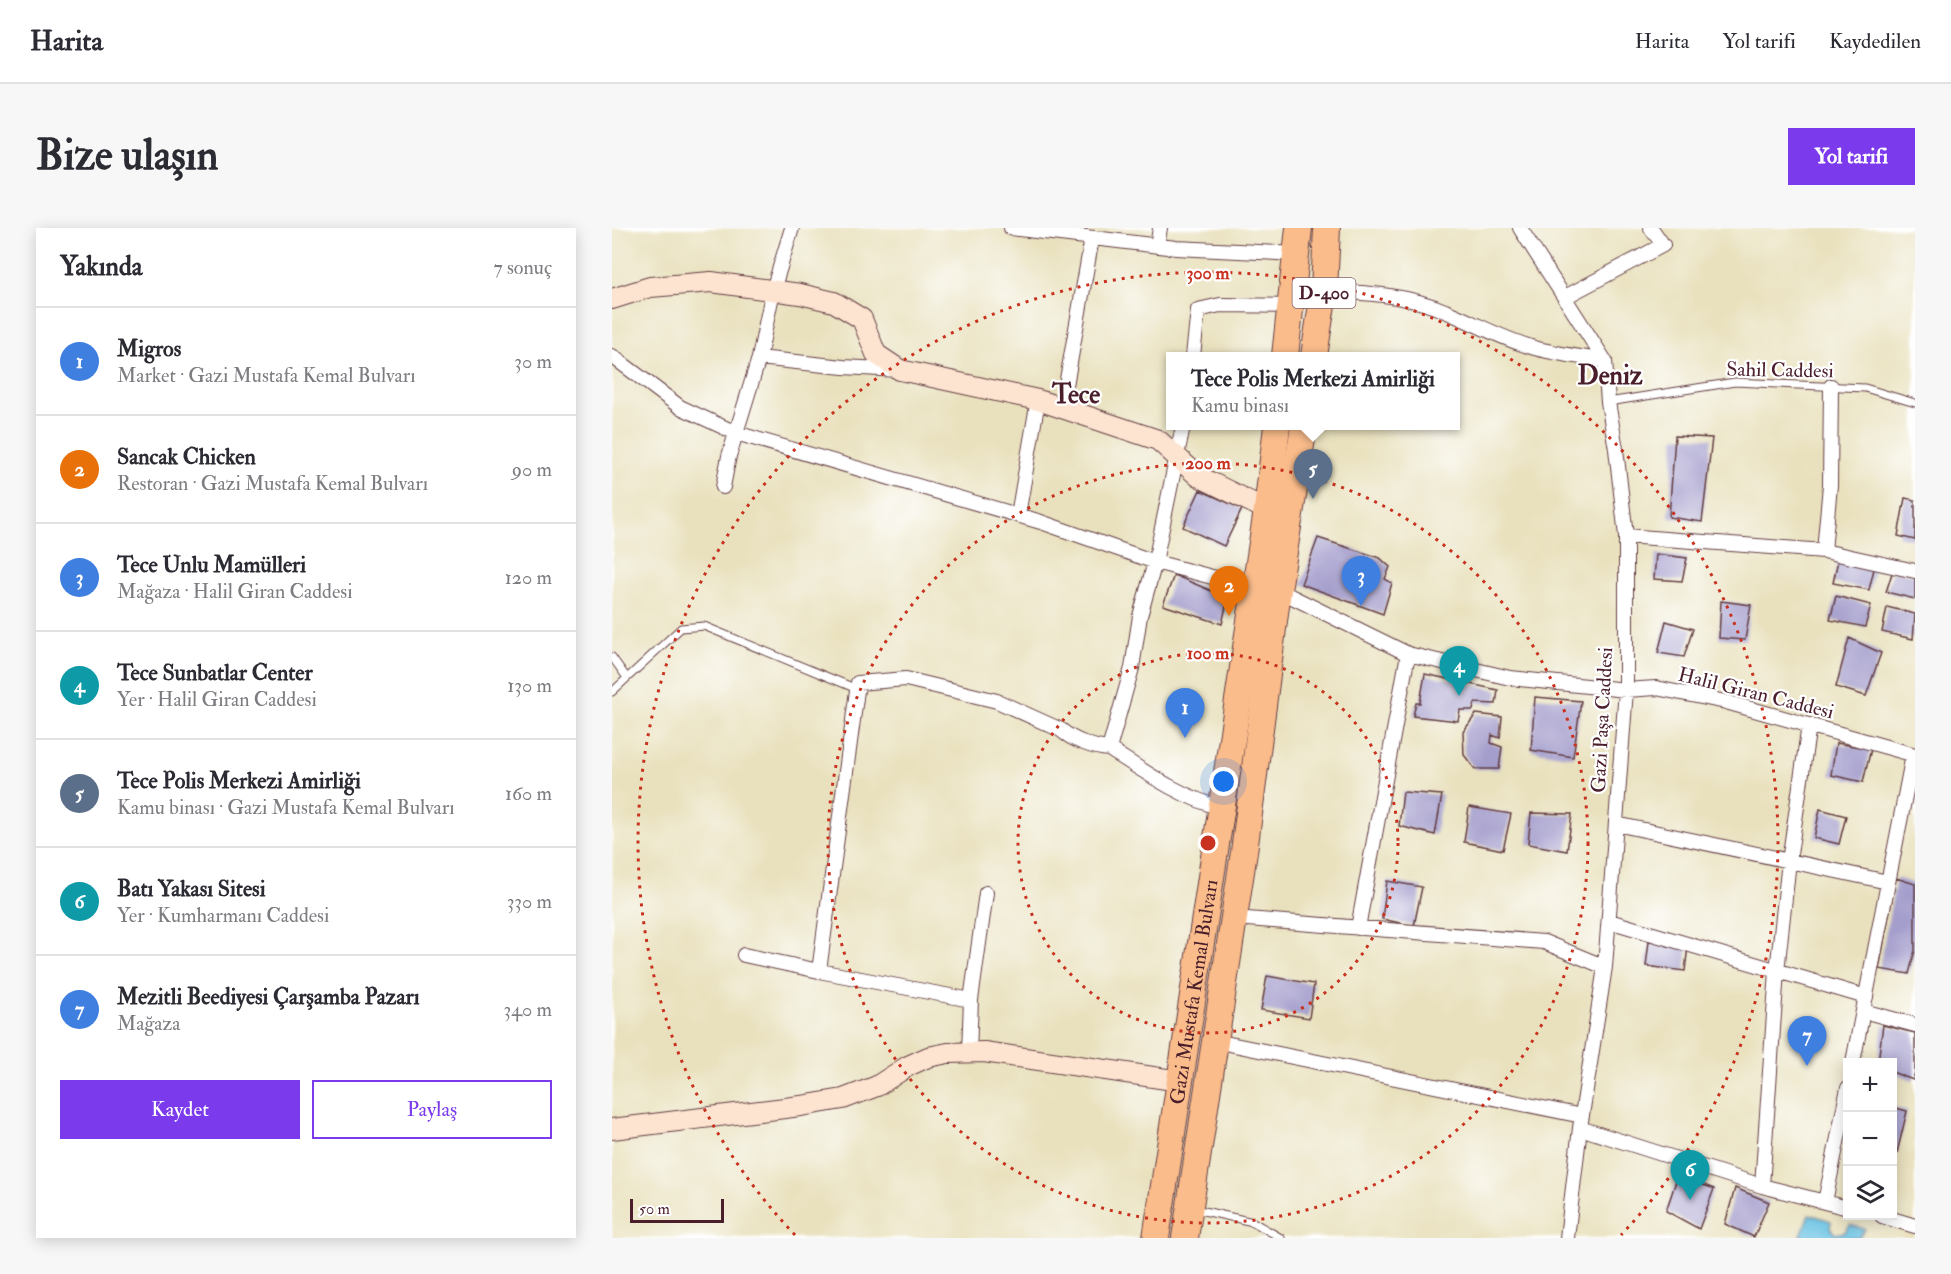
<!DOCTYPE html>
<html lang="tr">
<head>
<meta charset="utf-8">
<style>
  body { margin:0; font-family:"IM FELL Double Pica",serif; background:#f7f7f7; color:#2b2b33 }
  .controls { position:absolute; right:18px; bottom:18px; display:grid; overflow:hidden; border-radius:0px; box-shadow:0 3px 15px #0003 }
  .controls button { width:54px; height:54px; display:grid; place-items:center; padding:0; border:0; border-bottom:2px solid #e1e1e2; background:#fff; color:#2b2b33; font:30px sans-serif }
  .scale { position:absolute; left:18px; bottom:15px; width:94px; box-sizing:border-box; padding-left:6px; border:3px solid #4a1f2b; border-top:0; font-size:16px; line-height:21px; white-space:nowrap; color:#4a1f2b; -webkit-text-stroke:4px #fff; paint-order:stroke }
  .you { position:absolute; left:612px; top:554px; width:21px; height:21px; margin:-15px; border:4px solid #fff; border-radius:50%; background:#1a73e8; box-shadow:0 0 0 9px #1a73e833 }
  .badge { display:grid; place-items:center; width:39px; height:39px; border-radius:50%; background:#7c3aed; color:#fff; font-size:20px; font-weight:700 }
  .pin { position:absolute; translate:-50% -50px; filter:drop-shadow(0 2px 3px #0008) }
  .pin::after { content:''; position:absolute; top:32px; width:21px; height:18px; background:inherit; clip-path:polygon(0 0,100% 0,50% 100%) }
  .popup { position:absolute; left:554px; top:124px; width:294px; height:78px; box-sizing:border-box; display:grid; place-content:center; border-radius:0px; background:#fff; filter:drop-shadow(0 2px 4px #0005); font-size:20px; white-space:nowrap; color:#7c7c81 }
  .popup b { font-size:22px; color:#2b2b33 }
  .popup::after { content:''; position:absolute; left:50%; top:100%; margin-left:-12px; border:12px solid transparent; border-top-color:#fff }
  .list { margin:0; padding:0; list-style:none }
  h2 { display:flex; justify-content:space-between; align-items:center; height:78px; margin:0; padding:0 24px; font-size:26px }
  h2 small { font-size:20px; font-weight:400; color:#7c7c81 }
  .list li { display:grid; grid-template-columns:39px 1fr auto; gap:18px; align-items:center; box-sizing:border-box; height:108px; padding:0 24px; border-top:2px solid #e1e1e2 }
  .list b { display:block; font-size:22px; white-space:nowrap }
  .list p { margin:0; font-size:20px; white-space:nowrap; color:#7c7c81 }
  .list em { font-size:20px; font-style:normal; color:#7c7c81 }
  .actions { display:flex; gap:12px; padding:18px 24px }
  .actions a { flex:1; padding:14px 0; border:2px solid #7c3aed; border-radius:0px; text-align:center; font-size:21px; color:#7c3aed }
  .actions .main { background:#7c3aed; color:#fff }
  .icon { flex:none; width:33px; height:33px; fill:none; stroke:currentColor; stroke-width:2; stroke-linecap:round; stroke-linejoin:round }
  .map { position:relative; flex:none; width:1303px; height:1010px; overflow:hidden; border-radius:0px }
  header { display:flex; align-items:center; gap:36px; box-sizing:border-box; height:84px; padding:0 30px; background:#fff; border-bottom:2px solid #e1e1e2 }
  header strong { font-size:28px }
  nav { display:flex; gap:33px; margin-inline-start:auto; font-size:21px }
  .intro { display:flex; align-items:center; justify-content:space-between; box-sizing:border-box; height:144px; padding:0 36px }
  h1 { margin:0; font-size:42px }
  .button { padding:15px 27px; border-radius:0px; background:#7c3aed; color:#fff; font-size:21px; font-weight:700 }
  main { display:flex; gap:36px; padding:0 36px }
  aside { flex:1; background:#fff; border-radius:0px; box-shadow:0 3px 15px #0003 }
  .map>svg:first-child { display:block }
</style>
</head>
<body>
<header>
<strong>Harita</strong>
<nav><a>Harita</a><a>Yol tarifi</a><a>Kaydedilen</a></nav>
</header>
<div class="intro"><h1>Bize ulaşın</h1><a class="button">Yol tarifi</a></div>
<main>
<aside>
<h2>Yakında<small>7 sonuç</small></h2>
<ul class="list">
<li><span class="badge" style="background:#3f7fe0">1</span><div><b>Migros</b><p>Market · Gazi Mustafa Kemal Bulvarı</p></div><em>30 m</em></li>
<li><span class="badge" style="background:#e8710a">2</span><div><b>Sancak Chicken</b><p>Restoran · Gazi Mustafa Kemal Bulvarı</p></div><em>90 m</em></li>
<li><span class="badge" style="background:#3f7fe0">3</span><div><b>Tece Unlu Mamülleri</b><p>Mağaza · Halil Giran Caddesi</p></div><em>120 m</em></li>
<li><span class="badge" style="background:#0f9aa8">4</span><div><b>Tece Sunbatlar Center</b><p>Yer · Halil Giran Caddesi</p></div><em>130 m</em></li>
<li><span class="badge" style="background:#5c6f8a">5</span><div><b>Tece Polis Merkezi Amirliği</b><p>Kamu binası · Gazi Mustafa Kemal Bulvarı</p></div><em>160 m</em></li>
<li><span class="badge" style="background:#0f9aa8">6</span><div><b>Batı Yakası Sitesi</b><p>Yer · Kumharmanı Caddesi</p></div><em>330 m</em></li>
<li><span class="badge" style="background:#3f7fe0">7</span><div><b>Mezitli Beediyesi Çarşamba Pazarı</b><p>Mağaza</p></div><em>340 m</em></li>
</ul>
<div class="actions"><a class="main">Kaydet</a><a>Paylaş</a></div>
</aside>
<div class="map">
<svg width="1303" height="1010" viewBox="0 0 1303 1010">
  <rect width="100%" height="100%" fill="#fff"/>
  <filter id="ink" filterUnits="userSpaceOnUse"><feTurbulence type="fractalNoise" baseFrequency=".0167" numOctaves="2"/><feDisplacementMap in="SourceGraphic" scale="12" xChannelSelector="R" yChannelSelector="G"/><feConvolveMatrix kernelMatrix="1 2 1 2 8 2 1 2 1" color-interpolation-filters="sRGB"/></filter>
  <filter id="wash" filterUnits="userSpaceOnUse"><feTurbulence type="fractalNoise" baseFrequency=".008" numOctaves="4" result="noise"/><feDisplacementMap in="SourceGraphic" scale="24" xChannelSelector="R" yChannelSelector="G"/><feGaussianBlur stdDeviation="1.35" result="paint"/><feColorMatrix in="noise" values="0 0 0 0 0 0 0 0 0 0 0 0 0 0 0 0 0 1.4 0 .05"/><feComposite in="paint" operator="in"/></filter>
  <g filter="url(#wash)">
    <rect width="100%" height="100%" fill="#e9e1be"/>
    <path fill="#64c0e2" stroke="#577086" stroke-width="1.5" d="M1197,986L1219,993L1218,1000L1223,1006L1233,1004L1238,997L1253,1001L1247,1010H1188Z"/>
    <g id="blocks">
      <path fill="#a49ecc" d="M1063,208L1100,210L1090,294L1057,289Z
        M588,262L630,281L612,318L571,299Z
        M1293,270L1303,272V312L1286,308Z
        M706,310L768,330L778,339L773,351L780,355L771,386L689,356Z
        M1044,326L1075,330L1070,353L1042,351Z
        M1226,332L1262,341L1257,362L1221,355Z
        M1281,342L1303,347V371L1274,364Z
        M562,347L616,370L610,396L551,377Z
        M1224,368L1259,377L1253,399L1218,392Z
        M1109,373L1139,377L1133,412L1107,410Z
        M1275,379L1303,386L1301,411L1270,404Z
        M1054,393L1081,401L1072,429L1046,425Z
        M1237,410L1269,425L1254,468L1224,459Z
        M813,446L886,462L884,476L863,475L861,482H848L846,493L801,488L804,475H808Z
        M923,469L969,473L961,529L919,522Z
        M864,486L890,489L888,510L880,507L879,515L890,519L887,541H863L852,527L851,504Z
        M1224,515L1259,521L1251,554L1219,547Z
        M791,564L830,567L823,607L787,598Z
        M857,579L899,586L891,622L852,614Z
        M1208,581L1234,588L1227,616L1202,610Z
        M919,585L960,586L955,623L916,616Z
        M1284,650L1303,656V722L1297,746L1267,741Z
        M775,653L810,659L802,698L770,691Z
        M1037,713L1076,718L1073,743L1034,738Z
        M655,748L702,756L697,790L649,782Z
        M1271,797L1303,805V844L1301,852L1280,844V834H1266Z
        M1280,879L1295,883L1285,925L1280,924Z
        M1066,947L1102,961L1087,1001L1054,983Z
        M1123,960L1157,974L1142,1009L1113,996Z"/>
    </g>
  </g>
  <g filter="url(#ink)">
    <use href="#blocks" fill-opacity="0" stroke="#623c41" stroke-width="1.5"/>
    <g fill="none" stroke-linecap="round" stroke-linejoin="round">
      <defs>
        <path id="lane" d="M996,174L1123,154L1253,160L1303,175
          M0,429L15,450
          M0,464L69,400L92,398L245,461
          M583,981L641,994L669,1010"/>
        <path id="street" d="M399,0L564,20L685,26
          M908,0L993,133L996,174L1004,221L1014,308V462L993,739L968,900L955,1010
          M545,18L548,0
          M712,63C753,65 794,66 833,83C860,94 885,108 913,117C938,126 967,128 993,133
          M953,69L1051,17L1039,0
          M0,128L68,179L124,205L429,294L543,334L642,360L666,362L796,426L898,450L1014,462L1044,460L1114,474L1303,527
          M581,128L586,82L608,77L679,78
          M147,130L231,139L288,142
          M450,180L480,10
          M111,259L117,228L147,130L161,62L180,0
          M406,287L426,172
          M1014,308L1212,323L1303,343
          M1212,323L1218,257L1219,158
          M497,521L520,440L528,388L543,334L571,198
          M1004,596L1276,654
          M622,690L932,714L993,739
          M997,693L1254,769
          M746,700L796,426
          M132,727L207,743
          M359,772L374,665
          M1251,783L1303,797
          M603,813L970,888
          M357,825L359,772L207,743L246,455L294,451L385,473L449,502C460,512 482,520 497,521C533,544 567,568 609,580
          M1241,834L1301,527
          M968,900L1150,958L1236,980
          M1150,958L1165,743L1177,633L1197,497
          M1213,974L1236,860
          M1270,988L1303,998"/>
        <path id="secondary" d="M0,71L38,59L99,54L188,66L222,74L250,91L264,126L288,142L426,172L546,212L586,248L655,282
          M0,901L189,878L231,871L265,858L296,838L316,829L336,825L372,824L568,853"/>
        <g id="highway">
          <path d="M673,128L687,0"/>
          <path d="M702,128L712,63L715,0"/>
          <path id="s1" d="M544,1010L655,282L665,198"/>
          <path d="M573,1010L632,624L666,362L692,198"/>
        </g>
      </defs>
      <use href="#lane" stroke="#623c41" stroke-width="9"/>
      <use href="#street" stroke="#623c41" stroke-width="16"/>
      <use href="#secondary" stroke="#623c41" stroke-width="22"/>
      <use href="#highway" stroke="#623c41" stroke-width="28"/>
      <use href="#lane" stroke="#fff" stroke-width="7"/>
      <use href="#street" stroke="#fff" stroke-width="14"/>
      <use href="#secondary" stroke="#fde4d1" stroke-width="20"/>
      <use href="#highway" stroke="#fabc8b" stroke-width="26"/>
    </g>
  </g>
  <g fill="none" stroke="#c8321e" stroke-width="3" stroke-dasharray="3 6">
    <circle cx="596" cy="615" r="190"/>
    <circle cx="596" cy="615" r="380"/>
    <path d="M183 1007A570 570 0 1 1 1009 1007"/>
  </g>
  <g text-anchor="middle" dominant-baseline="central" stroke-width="4.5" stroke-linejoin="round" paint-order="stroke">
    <rect fill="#fff" stroke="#80626b" stroke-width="1.5" x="680.5" y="50" width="63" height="30" rx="4.5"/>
    <g font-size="18" font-weight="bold" fill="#4a1f2b">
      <text x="712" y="65">D-400</text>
    </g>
    <g font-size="20" fill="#4a1f2b" stroke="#fff">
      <text transform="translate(1168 142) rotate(1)">Sahil Caddesi</text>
      <text transform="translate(1144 465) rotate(14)">Halil Giran Caddesi</text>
      <text transform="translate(990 492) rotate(-87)">Gazi Paşa Caddesi</text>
      <text stroke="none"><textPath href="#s1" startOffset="249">Gazi Mustafa Kemal Bulvarı</textPath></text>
    </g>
    <g font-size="26" font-weight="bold" fill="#4a1f2b" stroke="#fff">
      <text x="998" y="148">Deniz</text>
      <text x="464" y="167">Tece</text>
    </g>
  </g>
  <circle cx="596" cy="615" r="9" fill="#c8321e" stroke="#fff" stroke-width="3"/>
  <g font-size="18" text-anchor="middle" font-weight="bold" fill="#c8321e" stroke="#fff" stroke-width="4.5" stroke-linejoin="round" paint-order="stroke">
    <text x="596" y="51">300 m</text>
    <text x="596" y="241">200 m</text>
    <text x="596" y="431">100 m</text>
  </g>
</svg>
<div class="controls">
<button>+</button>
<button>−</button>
<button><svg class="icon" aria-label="layers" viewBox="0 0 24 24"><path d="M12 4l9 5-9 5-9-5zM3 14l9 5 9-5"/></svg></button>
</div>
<div class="scale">50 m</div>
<div class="you"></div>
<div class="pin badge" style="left:573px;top:510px;background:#3f7fe0">1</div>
<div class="pin badge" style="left:617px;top:388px;background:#e8710a">2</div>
<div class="pin badge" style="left:749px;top:378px;background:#3f7fe0">3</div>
<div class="pin badge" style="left:847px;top:468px;background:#0f9aa8">4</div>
<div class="pin badge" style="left:701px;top:271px;background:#5c6f8a">5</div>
<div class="popup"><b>Tece Polis Merkezi Amirliği</b>Kamu binası</div>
<div class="pin badge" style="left:1078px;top:972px;background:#0f9aa8">6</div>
<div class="pin badge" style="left:1195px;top:838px;background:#3f7fe0">7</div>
</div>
</main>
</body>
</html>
